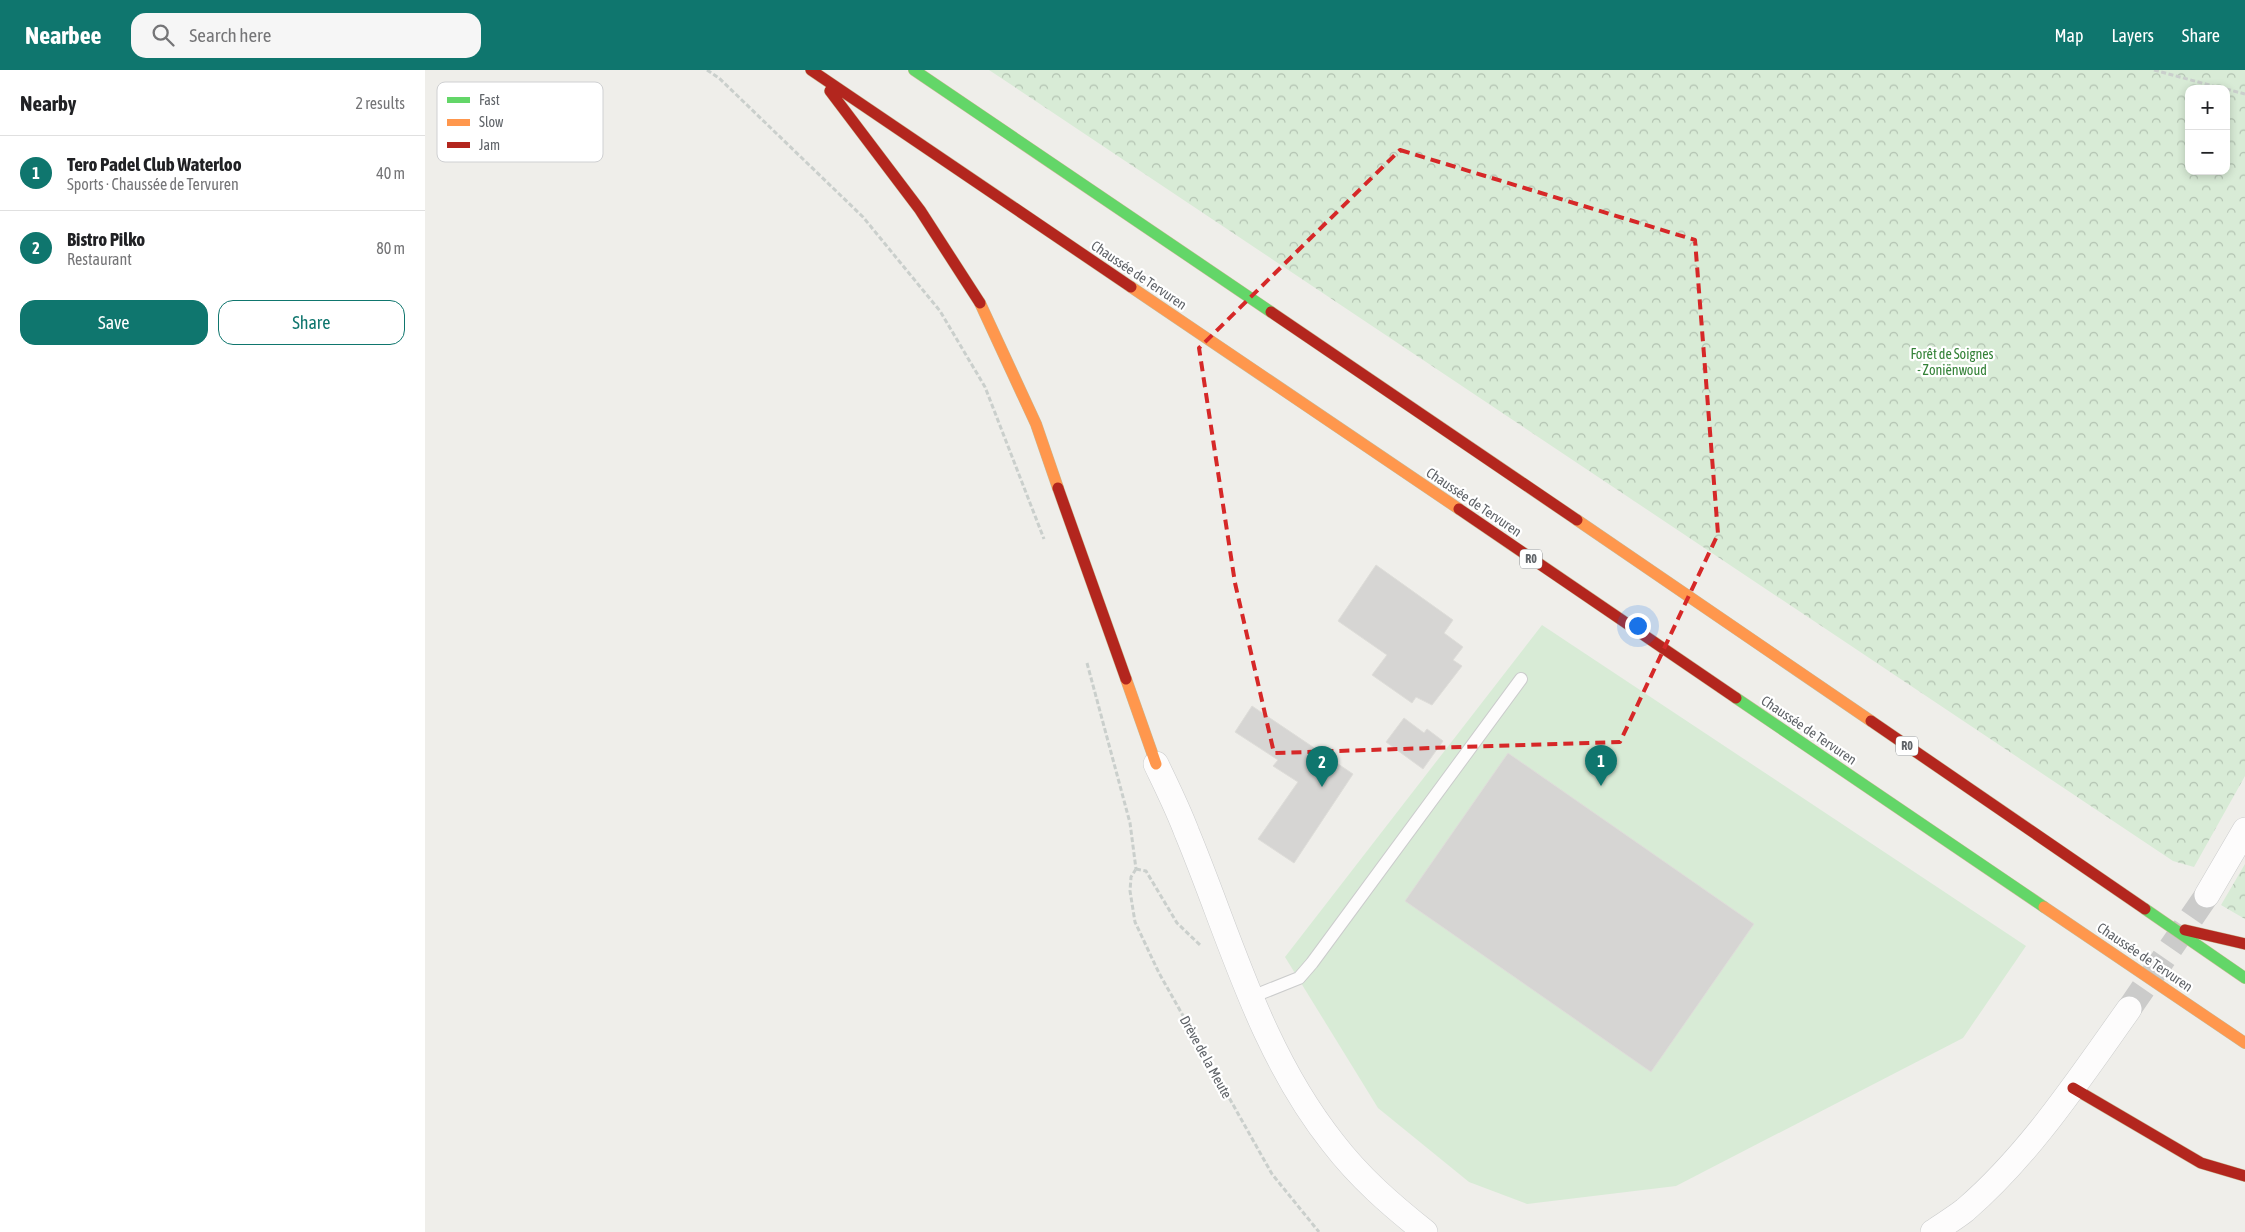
<!DOCTYPE html>
<html lang="en">
<head>
<meta charset="utf-8">
<style>
  body { margin:0; font-family:"Asap Condensed",sans-serif; background:#f6f6f6; color:#202124 }
  .controls { position:absolute; right:15px; top:15px; display:grid; overflow:hidden; border-radius:10px; box-shadow:0 2px 8px #0003 }
  .controls button { width:45px; height:45px; display:grid; place-items:center; padding:0; border:0; border-bottom:1px solid #e0e0e0; background:#fff; color:#202124; font:25px sans-serif }
  .you { position:absolute; left:1212px; top:555px; width:18px; height:18px; margin:-12px; border:4px solid #fff; border-radius:50%; background:#1a73e8; box-shadow:0 0 0 8px #1a73e833 }
  .badge { display:grid; place-items:center; width:32px; height:32px; border-radius:50%; background:#0f766e; color:#fff; font-size:16px; font-weight:700 }
  .pin { position:absolute; translate:-50% -41px; filter:drop-shadow(0 1px 2px #0008) }
  .pin::after { content:''; position:absolute; top:26px; width:18px; height:15px; background:inherit; clip-path:polygon(0 0,100% 0,50% 100%) }
  .list { margin:0; padding:0; list-style:none }
  h2 { display:flex; justify-content:space-between; align-items:center; height:65px; margin:0; padding:0 20px; font-size:21px }
  h2 small { font-size:16px; font-weight:400; color:#757577 }
  .list li { display:grid; grid-template-columns:32px 1fr auto; gap:15px; align-items:center; box-sizing:border-box; height:75px; padding:0 20px; border-top:1px solid #e0e0e0 }
  .list b { display:block; font-size:19px; white-space:nowrap }
  .list p { margin:0; font-size:16px; white-space:nowrap; color:#757577 }
  .list em { font-size:16px; font-style:normal; color:#757577 }
  .actions { display:flex; gap:10px; padding:15px 20px }
  .actions a { flex:1; padding:11px 0; border:1px solid #0f766e; border-radius:15px; text-align:center; font-size:18px; color:#0f766e }
  .actions .main { background:#0f766e; color:#fff }
  .icon { flex:none; width:28px; height:28px; fill:none; stroke:currentColor; stroke-width:2; stroke-linecap:round; stroke-linejoin:round }
  .map { position:relative; flex:none; width:1820px; height:1162px; overflow:hidden }
  header { display:flex; align-items:center; gap:30px; box-sizing:border-box; height:70px; padding:0 25px; background:#0f766e; color:#fff }
  header strong { font-size:24px }
  nav { display:flex; gap:28px; margin-inline-start:auto; font-size:18px }
  .search { width:350px; height:45px; background:#f6f6f6; display:flex; align-items:center; gap:12px; box-sizing:border-box; padding:0 18px; border-radius:15px; color:#757577; font-size:19px }
  main { display:flex }
  aside { flex:1; background:#fff }
  .map>svg:first-child { display:block }
</style>
</head>
<body>
<header>
<strong>Nearbee</strong>
<div class="search"><svg class="icon" aria-label="search" viewBox="0 0 24 24"><circle cx="10" cy="10" r="6"/><path d="M15 15l6 6"/></svg>Search here</div>
<nav><a>Map</a><a>Layers</a><a>Share</a></nav>
</header>
<main>
<aside>
<h2>Nearby<small>2 results</small></h2>
<ul class="list">
<li><span class="badge">1</span><div><b>Tero Padel Club Waterloo</b><p>Sports · Chaussée de Tervuren</p></div><em>40 m</em></li>
<li><span class="badge">2</span><div><b>Bistro Pilko</b><p>Restaurant</p></div><em>80 m</em></li>
</ul>
<div class="actions"><a class="main">Save</a><a>Share</a></div>
</aside>
<div class="map">
<svg width="1820" height="1162" viewBox="0 0 1820 1162">
  <defs>
    <pattern id="forest-crowns" width="20" height="18" patternUnits="userSpaceOnUse" patternTransform="scale(1.25)"><rect width="20" height="18" fill="#d8ebd6"/><path d="M2 6a3 3 0 1 1 6 0M12 15a3 3 0 1 1 6 0" fill="none" stroke="#b2c2b1"/></pattern>
  </defs>
  <rect width="100%" height="100%" fill="#efeeea"/>
  <path fill="#d8ebd6" d="M1117,555L1601,876L1538,968L1251,1116L1102,1134L1044,1112L953,1038L860,887Z"/>
  <path fill="url(#forest-crowns)" fill-rule="evenodd" d="M564,0H1820V706L1769,797L1748,791ZM1764,19H1801V101H1764Z
    M1820,794V849L1796,835Z"/>
  <path fill="#d6d5d3" stroke="#deddd9" d="M951,495L1028,550L1019,563L1038,577L1028,590L1037,596L1007,635L991,627L987,633L947,605L962,585L913,551Z
    M827,636L928,704L869,793L833,769L873,712L848,696L853,690L810,662Z
    M979,648L999,663L1002,659L1018,671L998,699L961,672Z
    M1083,683L1329,854L1226,1002L980,831Z"/>
  <g fill="none" stroke-linecap="round" stroke-linejoin="round">
    <path stroke="#cbcbca" stroke-width="25" stroke-dasharray="25 12" stroke-linecap="butt" d="M1704,939L1782,825"/>
    <defs>
      <path id="lane" d="M824,928L874,908L887,893L1096,609"/>
      <path id="street" d="M731,694C742,717 753,739 762,763C806,869 835,981 908,1073C935,1108 965,1134 1000,1162
        M1782,825L1820,760
        M1508,1162C1518,1155 1530,1148 1540,1140C1605,1084 1654,1009 1704,939"/>
      <path id="fast" d="M489,0L846,242
        M1311,628L1619,837
        M1720,839L1820,908"/>
      <path id="slow" d="M706,217L1034,439
        M555,233L611,354L633,418
        M1152,450L1446,651
        M701,609L731,694
        M1619,837L1820,973"/>
      <path id="jam" d="M386,0L706,217
        M405,21L495,140L555,233
        M846,242L1152,450
        M633,418L701,609
        M1034,439L1311,628
        M1446,651L1720,839
        M1760,860L1820,874
        M1648,1018L1776,1093L1820,1106"/>
    </defs>
    <use href="#lane" stroke="#cbcccc" stroke-width="14"/>
    <use href="#street" stroke="#cbcccc" stroke-width="26"/>
    <use href="#fast" stroke="#c8b996" stroke-width="12"/>
    <use href="#slow" stroke="#c8b996" stroke-width="12"/>
    <use href="#jam" stroke="#c8b996" stroke-width="12"/>
    <path stroke="#cacfcc" stroke-width="3" stroke-dasharray="5 2.5" stroke-linecap="butt" d="M282,0L294,8L438,147L515,241L560,317L619,469
      M1729,0L1799,19
      M1801,19L1820,24
      M662,593L705,753L711,799
      M711,799L706,807L705,821L710,852L734,903L847,1104L894,1162
      M711,799L721,801L752,853L775,875"/>
    <use href="#lane" stroke="#fdfcfc" stroke-width="12"/>
    <use href="#street" stroke="#fdfcfc" stroke-width="25"/>
    <use href="#fast" stroke="#63d668" stroke-width="11"/>
    <use href="#slow" stroke="#ff974d" stroke-width="11"/>
    <use href="#jam" stroke="#b3261e" stroke-width="11"/>
  </g>
  <path fill="none" stroke="#d62828" stroke-width="4" stroke-dasharray="10 6" stroke-linejoin="round" d="M975,80L1270,170L1293,464L1195,672L849,683L810,513L774,278Z"/>
  <g text-anchor="middle" dominant-baseline="central" stroke-width="4.5" stroke-linejoin="round" paint-order="stroke">
    <g fill="#fff" stroke="#8f9295" stroke-width="1">
      <rect x="1095" y="479.5" width="22" height="19" rx="4"/>
      <rect x="1471" y="666.5" width="22" height="19" rx="4"/>
    </g>
    <g font-size="12" font-weight="bold" fill="#5f6368">
      <text x="1106" y="489">R0</text>
      <text x="1482" y="676">R0</text>
    </g>
    <g font-size="14" fill="#5f6368" stroke="#fff">
      <text transform="translate(714 205) rotate(34)">Chaussée de Tervuren</text>
      <text transform="translate(1049 432) rotate(34)">Chaussée de Tervuren</text>
      <text transform="translate(1384 660) rotate(34)">Chaussée de Tervuren</text>
      <text transform="translate(1720 887) rotate(34)">Chaussée de Tervuren</text>
      <text transform="translate(781 987) rotate(61)">Drève de la Meute</text>
    </g>
    <g font-size="14" fill="#348238" stroke="#fff">
      <text x="1527" y="284">Forêt de Soignes<tspan x="1527" dy="16">- Zoniënwoud</tspan></text>
    </g>
  </g>
  <rect x="12" y="12" width="166" height="80" rx="8" fill="#fff" stroke="#cfd0d2" stroke-width="1"/>
  <rect x="22" y="27" width="23" height="6" fill="#63d668"/>
  <rect x="22" y="49" width="23" height="7" fill="#ff974d"/>
  <rect x="22" y="72" width="23" height="6" fill="#b3261e"/>
  <g font-size="14" fill="#5f6368">
    <text x="54" y="35">Fast</text>
    <text x="54" y="57">Slow</text>
    <text x="54" y="80">Jam</text>
  </g>
</svg>
<div class="controls">
<button>+</button>
<button>−</button>
</div>
<div class="you"></div>
<div class="pin badge" style="left:1176px;top:716px">1</div>
<div class="pin badge" style="left:897px;top:717px">2</div>
</div>
</main>
</body>
</html>
